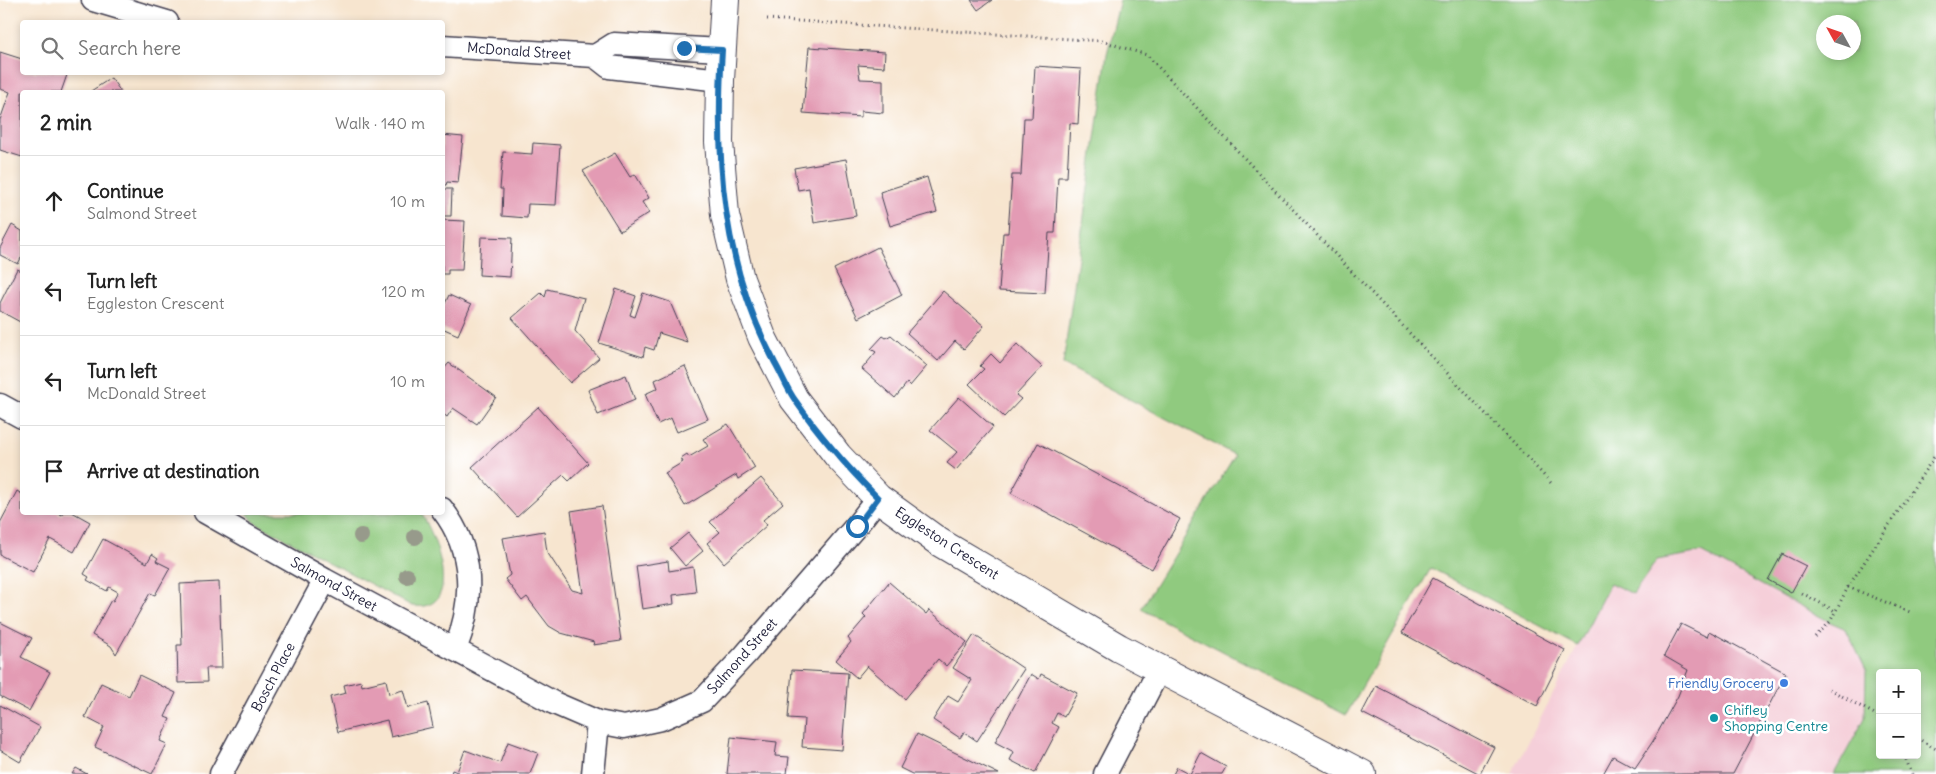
<!DOCTYPE html>
<html lang="en">
<head>
<meta charset="utf-8">
<style>
  body { margin:0; font-family:Delius,sans-serif; background:#f6f6f6; color:#222 }
  .controls { position:absolute; right:15px; bottom:15px; display:grid; overflow:hidden; border-radius:5px; box-shadow:0 2px 8px #0003 }
  .controls button { width:45px; height:45px; display:grid; place-items:center; padding:0; border:0; border-bottom:1px solid #e0e0e0; background:#fff; color:#222; font:25px sans-serif }
  .compass { position:absolute; left:1816px; top:15px; width:45px; height:45px; border-radius:50%; background:#fff; box-shadow:0 2px 8px #0003; rotate:310deg }
  .stop { position:absolute; width:15px; height:15px; margin:-11px; border:4px solid #1f6fb2; border-radius:50%; background:#fff }
  .stop.end { background:#1f6fb2; border-color:#fff; box-shadow:0 1px 5px #0008 }
  .list { margin:0; padding:0; list-style:none }
  h2 { display:flex; justify-content:space-between; align-items:center; height:65px; margin:0; padding:0 20px; font-size:21px }
  h2 small { font-size:16px; font-weight:400; color:#767676 }
  .list li { display:grid; grid-template-columns:32px 1fr auto; gap:15px; align-items:center; box-sizing:border-box; height:90px; padding:0 20px; border-top:1px solid #e0e0e0 }
  .list b { display:block; font-size:19px; white-space:nowrap }
  .list p { margin:0; font-size:16px; white-space:nowrap; color:#767676 }
  .list em { font-size:16px; font-style:normal; color:#767676 }
  .icon { flex:none; width:28px; height:28px; fill:none; stroke:currentColor; stroke-width:2; stroke-linecap:round; stroke-linejoin:round }
  .map { position:relative; flex:none; width:1936px; height:774px; overflow:hidden }
  .search { position:absolute; background:#fff; box-shadow:0 2px 8px #0003; left:20px; top:20px; width:425px; height:55px; display:flex; align-items:center; gap:12px; box-sizing:border-box; padding:0 18px; border-radius:5px; color:#767676; font-size:19px }
  .panel { position:absolute; background:#fff; box-shadow:0 2px 8px #0003; left:20px; top:90px; width:425px; height:425px; border-radius:5px }
  .map>svg:first-child { display:block }
</style>
</head>
<body>
<div class="map">
<svg width="1936" height="774" viewBox="0 0 1936 774">
  <rect width="100%" height="100%" fill="#fff"/>
  <filter id="ink" filterUnits="userSpaceOnUse"><feTurbulence type="fractalNoise" baseFrequency=".02" numOctaves="2"/><feDisplacementMap in="SourceGraphic" scale="10" xChannelSelector="R" yChannelSelector="G"/><feConvolveMatrix kernelMatrix="1 2 1 2 8 2 1 2 1" color-interpolation-filters="sRGB"/></filter>
  <filter id="wash" filterUnits="userSpaceOnUse"><feTurbulence type="fractalNoise" baseFrequency=".0096" numOctaves="4" result="noise"/><feDisplacementMap in="SourceGraphic" scale="20" xChannelSelector="R" yChannelSelector="G"/><feGaussianBlur stdDeviation="1.12" result="paint"/><feColorMatrix in="noise" values="0 0 0 0 0 0 0 0 0 0 0 0 0 0 0 0 0 1.4 0 .05"/><feComposite in="paint" operator="in"/></filter>
  <g filter="url(#wash)">
    <rect width="100%" height="100%" fill="#f7e5cf"/>
    <path fill="#f5cfd9" d="M1701,552L1846,629L1866,670L1865,718L1834,774H1512L1610,583L1633,594L1657,560Z"/>
    <path fill="#90ca7f" stroke="#59765d" fill-rule="evenodd" d="M1120,0H1936V774H1834L1865,718L1866,670L1846,629L1830,622L1701,552L1657,560L1633,594L1610,583L1578,646L1431,568L1346,715L1141,609L1235,455L1063,364L1107,54ZM1824,22H1854V52H1824ZM1880,673H1917V755H1880Z
      M247,513H421C433,530 461,600 424,606C421,607 416,606 412,606L254,522Z"/>
    <g id="blocks">
      <path fill="#e39bb4" d="M971,0H992L978,10Z
        M809,47L885,52L884,67L858,65L860,79L883,80V113L861,111V117L803,113Z
        M0,52L22,59V72H68L61,92H22V157L0,150V120L10,92L0,89Z
        M1035,66L1081,69L1078,124L1070,123L1067,177H1058L1055,233H1049L1045,293L999,291L1003,233H1008L1012,175H1021L1024,118H1032Z
        M111,78L121,92H92L91,91Z
        M442,135L463,137L458,183L447,182L446,185H442Z
        M533,143L560,145L556,205L528,204L527,218L502,216L503,189H500L503,152L532,154Z
        M615,153L630,177L635,174L649,198L642,202L649,213L620,231L583,171Z
        M846,159L856,216L814,223L809,188L798,190L794,168Z
        M927,177L937,212L890,226L880,192Z
        M442,189H452L451,216H442Z
        M442,220L465,221L462,270H448V274H442Z
        M12,225L22,231V256L18,264L0,255V248Z
        M481,237L512,238L510,277L479,275Z
        M878,247L902,295L858,318L834,269Z
        M17,269L22,271V323L0,311V303Z
        M547,289L584,298L575,331L599,358L570,383L512,318L541,293L545,297Z
        M616,289L636,296L630,315L635,317L643,293L670,302L687,342L659,333L654,350L645,347L643,357L599,343Z
        M943,291L984,326L964,349L955,341L938,361L907,333Z
        M449,295L471,305L458,335L442,328V310Z
        M891,335L927,366L910,386L907,383L895,398L862,369L876,352L871,349L883,336L886,338Z
        M1017,344L1042,367L1016,395L1021,399L1004,417L969,384L984,369L980,366L991,354L1000,363Z
        M449,363L496,397L477,424L453,408L447,417L442,413V371Z
        M685,366L708,419L677,432L671,418L658,424L645,394L658,388L655,380Z
        M626,375L635,400L598,415L588,390Z
        M959,397L993,427L956,470L947,463L957,452L930,430Z
        M538,407L588,463L569,481L563,475L517,517L472,467Z
        M728,424L755,468L738,479L736,475L685,506L665,473L683,462L681,458L687,454L689,457L708,446L703,439Z
        M1038,443L1180,519L1152,569L1011,493Z
        M761,478L783,503L763,520L767,525L724,563L707,543L720,532L710,522Z
        M17,491L22,494V512H57L62,515L63,512H72L90,522L74,552L50,539L33,572L0,555V523Z
        M602,506L621,641L593,645L594,642L561,633L549,626L527,597L522,601L505,579L510,575L503,538L544,531L547,552L572,590L583,593L571,511Z
        M688,533L703,551L685,566L670,548Z
        M103,539L147,563L152,554L158,558L156,561L170,568L155,595L150,593L116,654L111,646L92,635L111,600L113,601L118,592L109,587L107,591L87,580L89,577L84,574Z
        M1782,554L1806,566L1791,593L1768,580Z
        M668,561L669,571L693,567L696,592L673,595L674,604L642,609L636,566Z
        M1433,578L1565,650L1537,706L1402,633Z
        M219,582L222,668H206L207,682L178,683L177,645H182L180,584Z
        M889,582L926,614L929,610L967,642L946,666L938,659L905,699L867,666L857,678L836,660L851,642L848,638L866,617L863,614Z
        M0,622L32,638L21,657L50,672L29,711L0,696Z
        M1681,624L1707,637L1709,631L1786,673L1733,774H1603L1613,756L1635,768L1653,741L1678,696L1688,670L1664,656Z
        M974,635L1024,669L977,741L964,732L960,738L933,720L948,696L958,702L972,680L953,668Z
        M792,670L848,673L842,750L802,747L804,719L788,718Z
        M1031,674L1039,679L1041,674L1077,693L1064,717L1057,713L1052,723L1059,727L1035,773L1010,760L1014,752L995,742Z
        M139,675L176,693L165,717L170,719L160,741L167,744L152,774L95,747L104,727L85,717L101,683L129,696Z
        M386,680L389,694L403,690L408,708L428,703L433,727L391,737L387,720L338,732L330,697L346,693L344,685L361,681L362,686Z
        M1376,686L1494,747L1480,774L1362,713Z
        M0,705L40,727L20,762L0,750Z
        M917,734L999,774H912L900,768Z
        M731,737L777,742L775,756L789,757L787,774H727Z
        M508,742L538,753L530,774H451L452,770L457,772L465,750L500,763Z
        M1201,753L1226,767L1222,774H1173L1177,767L1190,774Z
        M76,768L87,774H72Z"/>
    </g>
  </g>
  <g filter="url(#ink)">
    <use href="#blocks" fill-opacity="0" stroke="#423f51" stroke-width="1"/>
    <g fill="none" stroke-linecap="round" stroke-linejoin="round">
      <defs>
        <path id="minor" d="M93,0L167,22
          M442,46L595,56L609,67L720,80
          M595,56L614,44L721,50
          M0,405L22,417
          M442,509C475,551 474,602 455,650
          M205,512L325,580L554,703L598,722L624,727L661,719L702,701L745,655L857,525L878,498
          M221,774L325,580
          M593,774L598,722
          M1105,774L1159,670"/>
        <path id="tertiary" d="M725,0L720,80L719,142L725,215L740,279L762,337L794,399L838,456L878,498L939,542L1119,648L1362,774"/>
      </defs>
      <use href="#minor" stroke="#423f51" stroke-width="25"/>
      <use href="#tertiary" stroke="#423f51" stroke-width="30"/>
      <path stroke="#423f51" stroke-width="3" stroke-dasharray="1 4" stroke-linecap="butt" d="M767,19L1102,41L1147,55L1552,484
        M1848,587L1910,612
        M1802,593L1835,611
        M1815,637L1830,622L1848,587L1936,454
        M1829,689L1880,717
        M1917,738L1936,749
        M1904,755L1912,774"/>
      <use href="#minor" stroke="#fff" stroke-width="22"/>
      <use href="#tertiary" stroke="#fff" stroke-width="28"/>
    </g>
    <g fill="#979a8b">
      <circle cx="361" cy="536" r="8"/>
      <circle cx="415" cy="537" r="8"/>
      <circle cx="407" cy="576" r="8"/>
    </g>
  </g>
  <g fill="none" stroke-linecap="round" stroke-linejoin="round" filter="url(#ink)">
    <path stroke="#1f6fb2" stroke-width="6" d="M684,48L722,50C715,161 722,263 775,363C782,375 787,389 795,400C819,435 848,468 878,498L857,526"/>
  </g>
  <circle fill="#3f7fe0" stroke="#fff" stroke-width="2" cx="1784" cy="683" r="5"/>
  <circle fill="#0f9aa8" stroke="#fff" stroke-width="2" cx="1714" cy="718" r="5"/>
  <g text-anchor="middle" dominant-baseline="central" stroke-width="5" stroke-linejoin="round" paint-order="stroke">
    <g font-size="14" fill="#22223b" stroke="#fff">
      <text transform="translate(519 51) rotate(4)">McDonald Street</text>
      <text transform="translate(947 543) rotate(33)">Eggleston Crescent</text>
      <text transform="translate(334 584) rotate(29)">Salmond Street</text>
      <text transform="translate(742 656) rotate(-48)">Salmond Street</text>
      <text transform="translate(273 677) rotate(-62)">Bosch Place</text>
    </g>
    <g font-size="14" fill="#366cbe" stroke="#fff" text-anchor="end">
      <text x="1774" y="683">Friendly Grocery</text>
    </g>
    <g font-size="14" fill="#0d838f" stroke="#fff" text-anchor="start">
      <text x="1724" y="710">Chifley<tspan x="1724" dy="16">Shopping Centre</tspan></text>
    </g>
  </g>
</svg>
<div class="controls">
<button>+</button>
<button>−</button>
</div>
<svg class="compass" viewBox="-18 -18 36 36"><path d="M0-13l5 13h-10z" fill="#e53935"/><path d="M0 13l5-13h-10z" fill="#767676"/></svg>
<div class="stop" style="left:857px;top:526px"></div>
<div class="stop end" style="left:684px;top:48px"></div>
<div class="search"><svg class="icon" aria-label="search" viewBox="0 0 24 24"><circle cx="10" cy="10" r="6"/><path d="M15 15l6 6"/></svg>Search here</div>
<section class="panel">
<h2>2 min<small>Walk · 140 m</small></h2>
<ul class="list">
<li><svg class="icon" aria-label="ahead" viewBox="0 0 24 24"><path d="M12 20V5M6 11l6-6 6 6"/></svg><div><b>Continue</b><p>Salmond Street</p></div><em>10 m</em></li>
<li><svg class="icon" aria-label="left" viewBox="0 0 24 24"><path d="M17 20v-9H6M10 6l-5 5 5 5"/></svg><div><b>Turn left</b><p>Eggleston Crescent</p></div><em>120 m</em></li>
<li><svg class="icon" aria-label="left" viewBox="0 0 24 24"><path d="M17 20v-9H6M10 6l-5 5 5 5"/></svg><div><b>Turn left</b><p>McDonald Street</p></div><em>10 m</em></li>
<li><svg class="icon" aria-label="arrive" viewBox="0 0 24 24"><path d="M6 21V4h12l-3 4 3 4H6"/></svg><div><b>Arrive at destination</b></div></li>
</ul>
</section>
</div>
</body>
</html>
